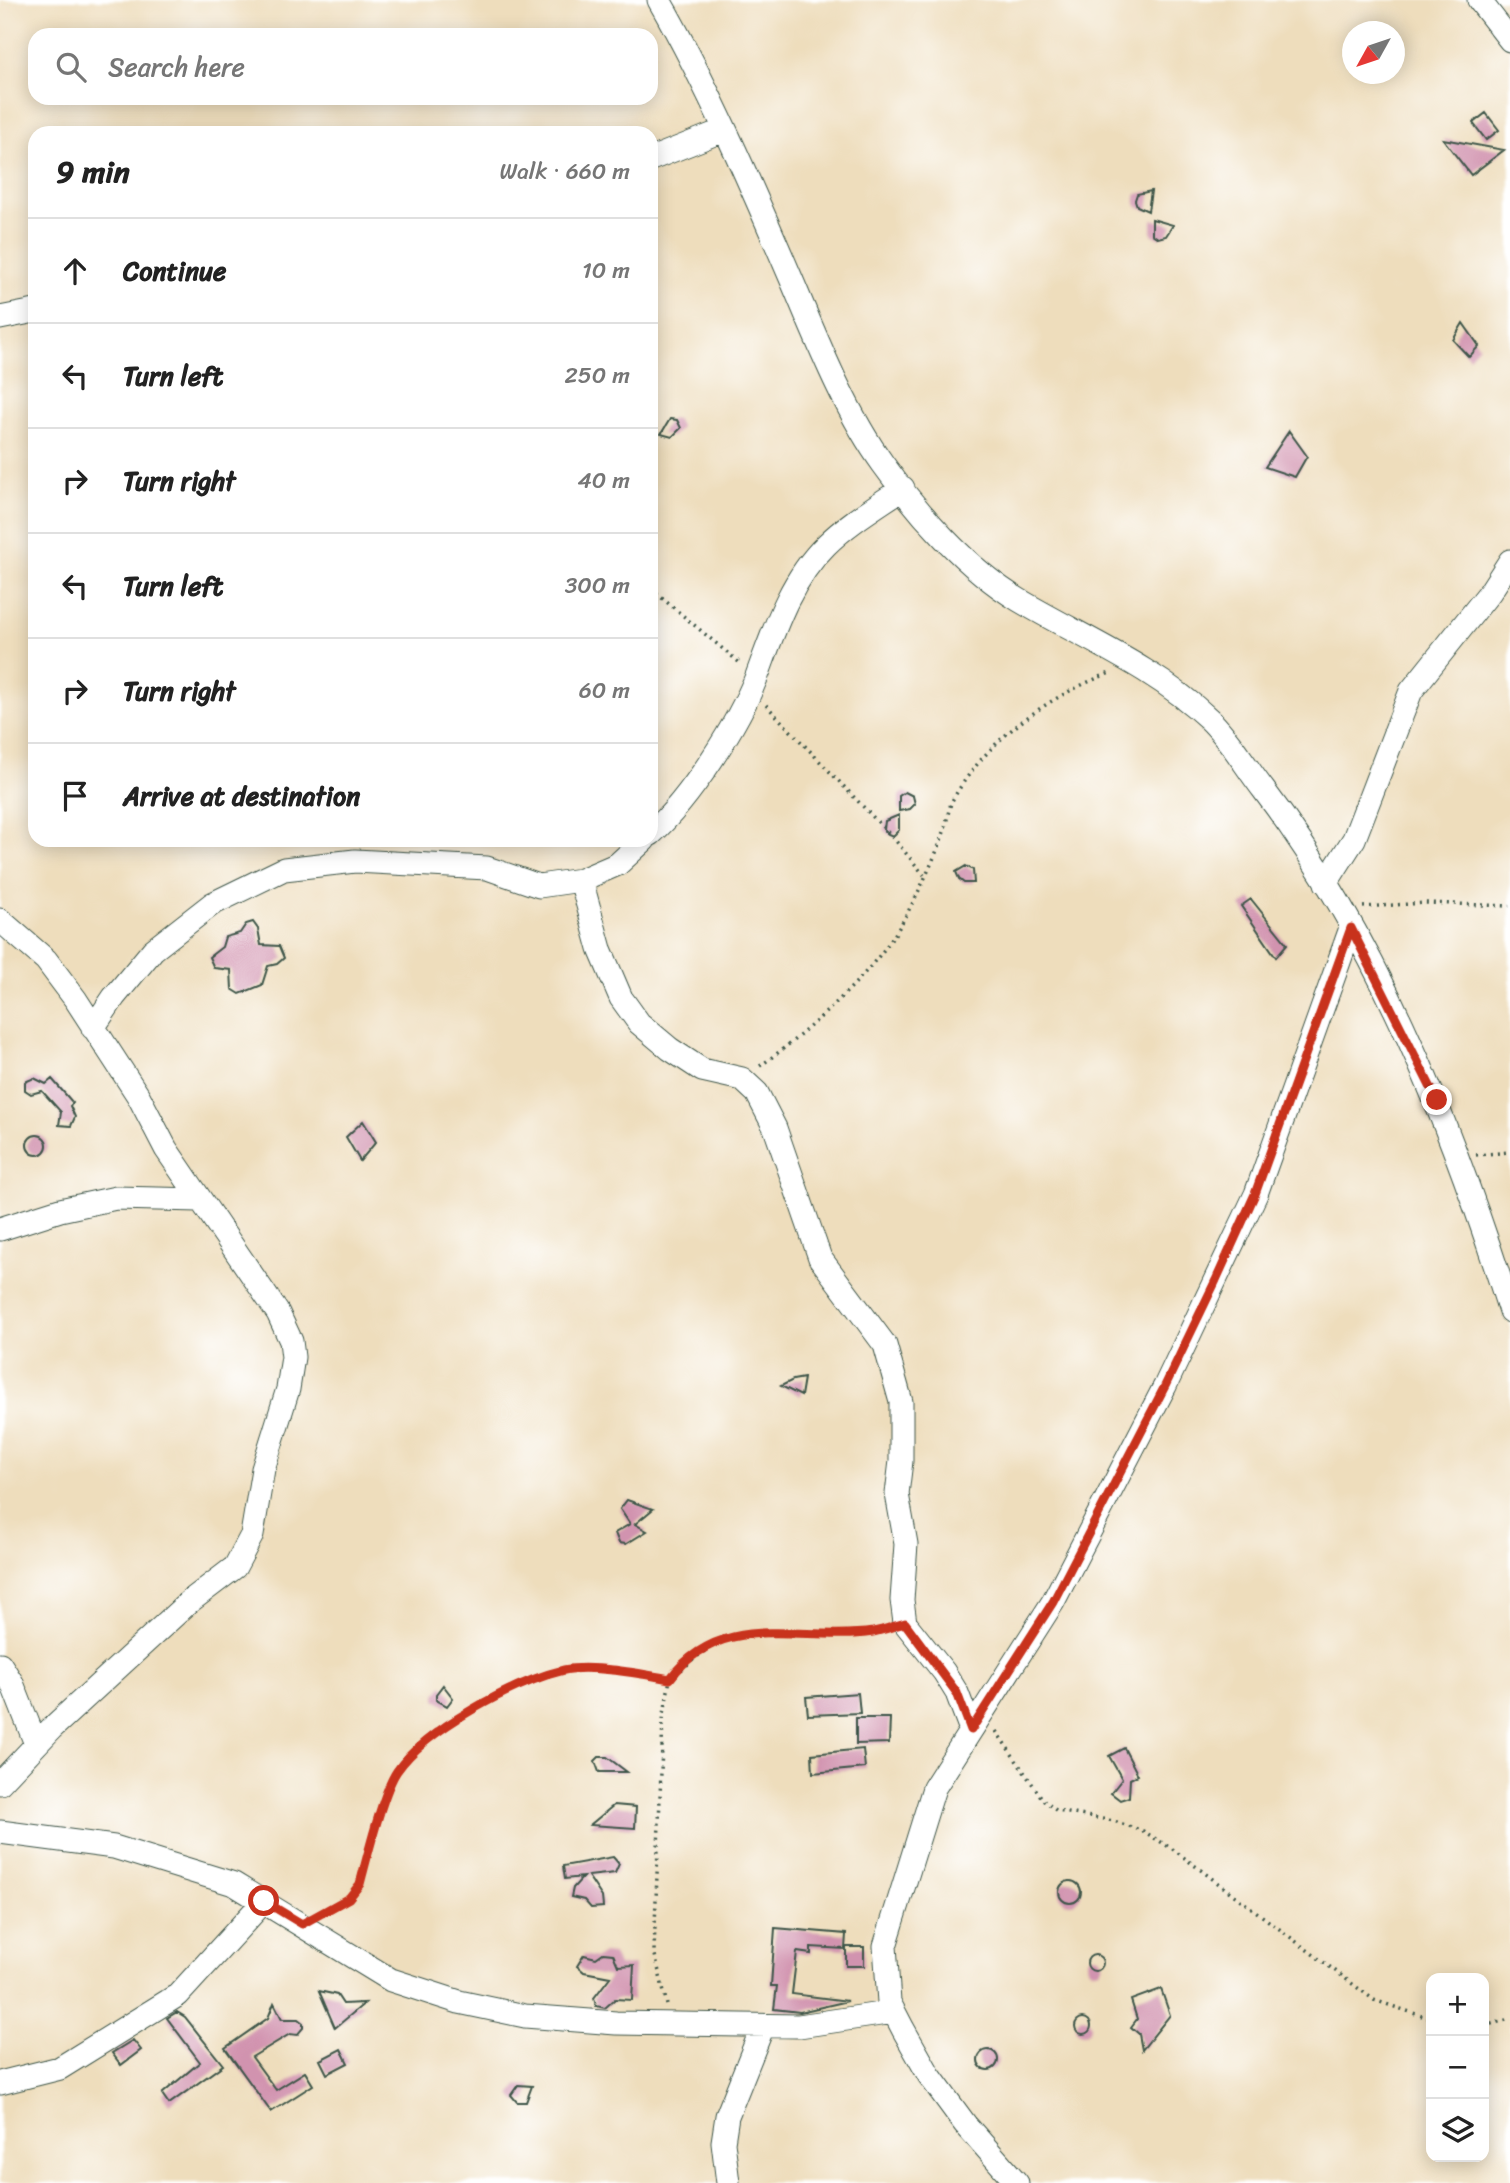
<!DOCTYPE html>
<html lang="en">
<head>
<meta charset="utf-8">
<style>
  body { margin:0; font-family:Sriracha,sans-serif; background:#f6f6f6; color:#222 }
  .controls { position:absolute; right:21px; bottom:21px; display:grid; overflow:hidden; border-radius:14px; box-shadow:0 4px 18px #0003 }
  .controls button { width:63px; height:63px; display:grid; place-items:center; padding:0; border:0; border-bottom:2px solid #e0e0e0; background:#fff; color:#222; font:35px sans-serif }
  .compass { position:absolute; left:1342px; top:21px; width:63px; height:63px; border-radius:50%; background:#fff; box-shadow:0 4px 18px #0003; rotate:230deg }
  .stop { position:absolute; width:21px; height:21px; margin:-16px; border:5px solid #c8321e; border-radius:50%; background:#fff }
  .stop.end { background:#c8321e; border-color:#fff; box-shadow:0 2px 7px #0008 }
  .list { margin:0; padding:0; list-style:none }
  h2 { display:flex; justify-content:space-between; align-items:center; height:91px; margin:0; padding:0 28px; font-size:30px }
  h2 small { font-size:23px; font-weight:400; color:#767676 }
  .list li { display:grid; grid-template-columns:46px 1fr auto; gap:21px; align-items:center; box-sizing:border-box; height:105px; padding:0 28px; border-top:2px solid #e0e0e0 }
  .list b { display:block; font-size:26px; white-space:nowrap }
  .list em { font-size:23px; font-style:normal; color:#767676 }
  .icon { flex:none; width:38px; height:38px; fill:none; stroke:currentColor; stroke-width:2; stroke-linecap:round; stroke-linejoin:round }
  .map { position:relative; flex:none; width:1510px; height:2183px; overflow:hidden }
  .search { position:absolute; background:#fff; box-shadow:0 4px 18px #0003; left:28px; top:28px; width:630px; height:77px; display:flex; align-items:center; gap:18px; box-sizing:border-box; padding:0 24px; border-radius:21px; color:#767676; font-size:26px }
  .panel { position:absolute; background:#fff; box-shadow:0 4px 18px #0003; left:28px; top:126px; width:630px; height:721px; border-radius:21px }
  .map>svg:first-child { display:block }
</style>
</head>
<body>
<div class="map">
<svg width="1510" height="2183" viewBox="0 0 1510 2183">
  <rect width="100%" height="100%" fill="#fff"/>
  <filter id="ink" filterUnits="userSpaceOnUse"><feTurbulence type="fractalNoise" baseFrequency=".0143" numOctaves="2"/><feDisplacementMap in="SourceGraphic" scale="14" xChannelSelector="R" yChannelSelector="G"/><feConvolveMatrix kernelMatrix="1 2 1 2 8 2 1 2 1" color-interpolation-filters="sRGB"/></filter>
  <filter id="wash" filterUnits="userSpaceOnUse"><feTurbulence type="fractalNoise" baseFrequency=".00686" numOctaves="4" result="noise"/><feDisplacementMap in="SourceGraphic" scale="28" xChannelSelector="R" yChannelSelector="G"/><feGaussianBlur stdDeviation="1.57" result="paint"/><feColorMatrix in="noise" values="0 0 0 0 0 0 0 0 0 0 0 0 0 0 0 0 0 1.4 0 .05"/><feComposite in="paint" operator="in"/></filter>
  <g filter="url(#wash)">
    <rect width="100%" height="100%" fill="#eeddbc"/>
    <g id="blocks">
      <path fill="#d193af" d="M1486,113L1499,130L1486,140L1473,123Z
        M1443,139L1504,150L1471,175Z
        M1151,191L1148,211L1137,206L1135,200L1137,194Z
        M1152,219L1173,225L1166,236L1158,238L1152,234Z
        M1463,323L1479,346L1469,357L1453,340Z
        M670,419L677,420L681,428L672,437L661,434Z
        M1289,431L1307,456L1295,477L1265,467Z
        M905,792L913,796L915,804L910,809L899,811V796Z
        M899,815V830L893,836L888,834L884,830L885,821Z
        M966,866L973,870L974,883H964L959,879L956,872Z
        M1251,899L1287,944L1276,957L1241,906Z
        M253,922L258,929L261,945L279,946L284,958L277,964L268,966L262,985L240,994L232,989L231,970L214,968L209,957L222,947L225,937L240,933L246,924Z
        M34,1078L46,1084L52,1079L73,1103L70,1106L75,1117L71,1126L59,1125L61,1112L42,1091L31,1094L25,1090V1082Z
        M363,1121L376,1142L360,1161L346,1137Z
        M27 1145a10 10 0 1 1 20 0a10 10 0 1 1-20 0Z
        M804,1378L801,1396L781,1386L793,1380Z
        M627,1500L653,1509L635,1524L647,1531L626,1544L619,1543L615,1533L630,1524L620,1509Z
        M443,1685L453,1698L447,1706L436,1700V1694Z
        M858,1693L860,1713L808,1715L806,1697Z
        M856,1718H890L889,1743L856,1744Z
        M1124,1748L1138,1775L1130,1779L1129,1797L1120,1800L1111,1793L1122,1779L1109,1756Z
        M863,1749L865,1768L813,1773L812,1754Z
        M599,1757H607L627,1772H599L595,1761Z
        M614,1805L636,1807L635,1828L590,1825Z
        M613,1857L619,1864L615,1873L588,1876L602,1897L603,1907L591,1908L584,1900L571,1897L573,1888L583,1877L565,1879L563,1866Z
        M1059 1892a11 11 0 1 1 22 0a11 11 0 1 1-22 0Z
        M775,1928L846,1934L845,1949L811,1947V1954L797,1952L792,1994L848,2001L800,2012L774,2009L777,1986H771Z
        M846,1947H864V1966H846Z
        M603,1953L613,1954L618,1966L634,1965L632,2000L615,1999L605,2008L596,2006L594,1998L610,1977L584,1972L577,1966L584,1955L596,1958Z
        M1087 1963a8 8 0 1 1 16 0a8 8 0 1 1-16 0Z
        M1161,1989L1170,2015L1142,2050L1139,2034L1131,2027L1137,2019L1131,2000Z
        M319,1991L337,1995L343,2004L365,2003L335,2028Z
        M274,2003L282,2019H298L303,2023V2028L297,2035L290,2034L252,2057L276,2090L305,2072L313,2085L271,2112L225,2048L268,2018Z
        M177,2012L185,2017L223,2065L169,2104L162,2094L200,2062L167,2018Z
        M1075 2026a8 8 0 1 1 16 0a8 8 0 1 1-16 0Z
        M133,2040L141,2050L121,2065L112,2053Z
        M341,2049L348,2063L327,2074L320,2060Z
        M978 2060a10 10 0 1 1 20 0a10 10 0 1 1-20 0Z
        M518,2085L532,2086L526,2102H517L511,2095Z"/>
    </g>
  </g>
  <g filter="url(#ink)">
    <use href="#blocks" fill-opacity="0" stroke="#3e5548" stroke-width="2"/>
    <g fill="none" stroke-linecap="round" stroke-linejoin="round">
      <defs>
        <path id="minor" d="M659,0C709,88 750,183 790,276C816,337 844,410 883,464C917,512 967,569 1019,600C1083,638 1154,667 1209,719C1230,739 1246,767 1263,789C1380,943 1452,1128 1510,1311
          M1479,0L1510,40
          M651,159L724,130
          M0,318L35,311
          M651,834C690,799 738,724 757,676C774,630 790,580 826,545C848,523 877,506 903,488
          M581,880L600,949L621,998L639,1023L670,1049L702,1070L742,1079L757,1093L775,1128L820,1258L885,1345L901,1402V1461L897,1494L906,1544L902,1600L905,1623L944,1672L957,1693L971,1730
          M1326,883L1354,839L1411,691L1490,592L1510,561
          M0,920L46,960L76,1000L139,1097L166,1149L278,1313L291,1341L293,1357L288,1389L263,1469L252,1535L235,1567L189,1602L52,1728L0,1783
          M93,1028L114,997L153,950L212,904L284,869L355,861L487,868L539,886L581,880L618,864L644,840
          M0,1229L60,1210L116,1198L199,1200
          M0,1664L12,1683L36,1744
          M0,1832L114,1847L234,1884L391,1980L459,2002L525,2016L616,2023L799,2026L894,2012
          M0,2083L60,2068L178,1995L264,1901
          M728,2183L723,2142L727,2116L763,2026
          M1017,2183L965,2124L929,2075L903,2029L889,2002L885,1946L934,1788L1053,1602L1165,1386L1256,1194L1351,928"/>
      </defs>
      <use href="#minor" stroke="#3e5548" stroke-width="25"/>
      <path stroke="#3e5548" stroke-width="3.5" stroke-dasharray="2 5" stroke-linecap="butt" d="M651,589L741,664
        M766,705L895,840L924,875
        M1363,907L1425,903L1510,906
        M760,1066C808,1032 876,971 904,919C919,892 934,860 944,832C947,822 948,810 952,801C985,741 1046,697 1110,673
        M1476,1155L1510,1152
        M996,1731L1044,1801L1057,1811L1114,1821L1143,1831L1174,1850L1374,2000L1431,2019
        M322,1913L349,1897L360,1884C367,1858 383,1791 397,1771C426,1729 514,1682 564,1670C590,1664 643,1674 670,1679
        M667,2005L654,1951L663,1720L670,1679L716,1641L744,1635L872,1632L886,1628
        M1484,2026L1510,2019"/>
      <use href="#minor" stroke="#fff" stroke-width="23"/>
    </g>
  </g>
  <g fill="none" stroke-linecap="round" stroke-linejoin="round" filter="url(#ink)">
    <path stroke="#c8321e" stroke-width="9" d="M264,1901L302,1924L349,1898L360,1884C367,1858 383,1791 397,1771C425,1730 514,1682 564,1670C590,1664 643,1674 670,1679C723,1608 803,1643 873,1632C884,1630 894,1626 905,1623L957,1693L971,1730L1053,1602L1165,1386L1216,1280L1255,1194L1351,928L1437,1100"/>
  </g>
</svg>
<div class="controls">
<button>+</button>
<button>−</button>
<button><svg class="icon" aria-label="layers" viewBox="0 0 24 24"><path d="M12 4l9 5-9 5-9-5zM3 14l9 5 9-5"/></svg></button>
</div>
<svg class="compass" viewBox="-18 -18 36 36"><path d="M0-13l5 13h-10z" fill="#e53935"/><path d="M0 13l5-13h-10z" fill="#767676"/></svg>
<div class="stop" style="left:264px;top:1901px"></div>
<div class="stop end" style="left:1437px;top:1100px"></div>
<div class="search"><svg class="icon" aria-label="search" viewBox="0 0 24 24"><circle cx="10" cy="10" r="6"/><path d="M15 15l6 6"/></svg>Search here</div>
<section class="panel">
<h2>9 min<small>Walk · 660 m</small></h2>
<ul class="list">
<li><svg class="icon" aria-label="ahead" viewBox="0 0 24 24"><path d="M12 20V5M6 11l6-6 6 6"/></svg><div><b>Continue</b></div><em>10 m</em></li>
<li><svg class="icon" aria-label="left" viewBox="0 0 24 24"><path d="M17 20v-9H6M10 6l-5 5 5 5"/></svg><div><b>Turn left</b></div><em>250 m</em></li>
<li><svg class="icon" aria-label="right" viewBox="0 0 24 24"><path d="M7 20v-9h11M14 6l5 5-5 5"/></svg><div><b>Turn right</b></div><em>40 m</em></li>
<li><svg class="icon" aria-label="left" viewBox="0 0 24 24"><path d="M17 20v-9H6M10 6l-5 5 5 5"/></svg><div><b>Turn left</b></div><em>300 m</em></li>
<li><svg class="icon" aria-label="right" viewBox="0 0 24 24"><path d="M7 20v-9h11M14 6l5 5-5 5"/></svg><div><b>Turn right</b></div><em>60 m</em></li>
<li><svg class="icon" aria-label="arrive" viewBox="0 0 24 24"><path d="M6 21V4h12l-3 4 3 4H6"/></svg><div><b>Arrive at destination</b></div></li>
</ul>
</section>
</div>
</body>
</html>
